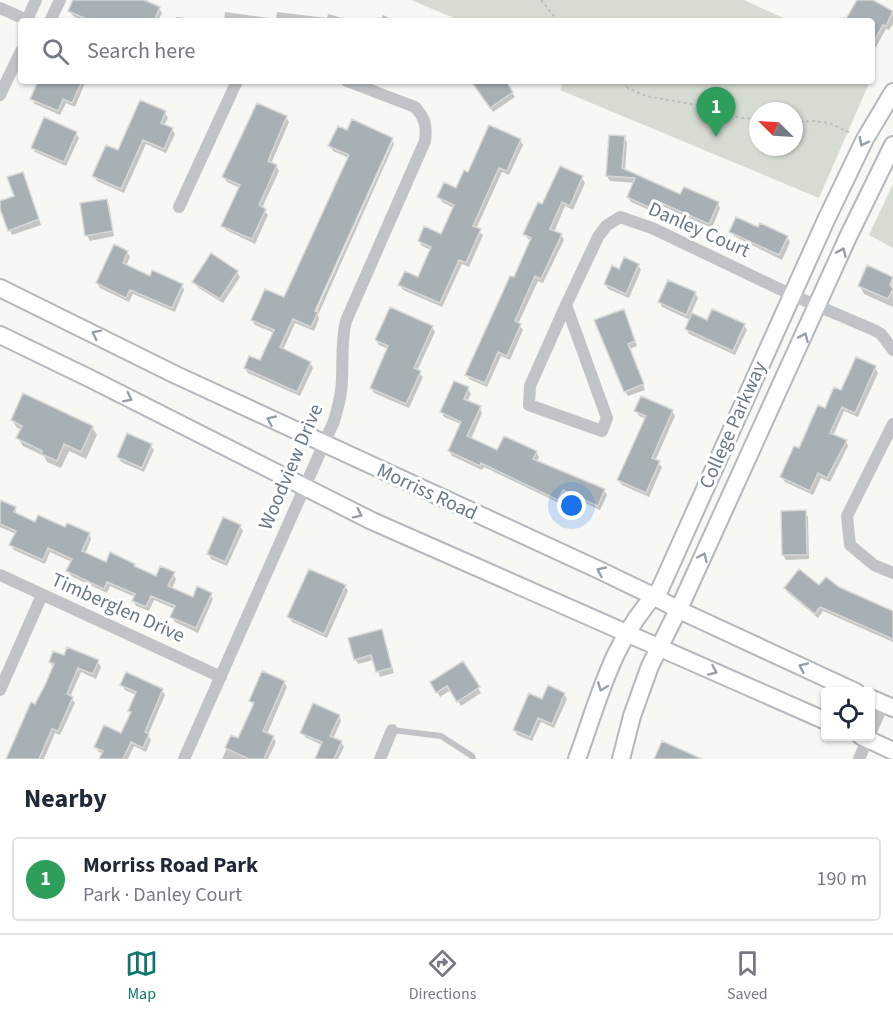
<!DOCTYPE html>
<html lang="en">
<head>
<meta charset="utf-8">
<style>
  body { margin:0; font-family:"Source Sans 3",sans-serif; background:#f6f6f7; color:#1f2937 }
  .controls { position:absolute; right:18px; bottom:18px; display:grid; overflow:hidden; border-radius:6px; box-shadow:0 2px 4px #0004 }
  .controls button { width:54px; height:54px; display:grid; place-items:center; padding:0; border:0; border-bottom:2px solid #e0e1e3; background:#fff; color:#1f2937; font:30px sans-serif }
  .compass { position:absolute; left:749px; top:102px; width:54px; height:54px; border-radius:50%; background:#fff; box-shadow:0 2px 4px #0004; rotate:294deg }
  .you { position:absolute; left:572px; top:506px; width:21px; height:21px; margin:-15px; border:4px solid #fff; border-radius:50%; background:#1a73e8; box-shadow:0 0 0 9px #1a73e833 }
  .badge { display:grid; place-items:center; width:39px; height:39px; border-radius:50%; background:#0f766e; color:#fff; font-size:20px; font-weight:700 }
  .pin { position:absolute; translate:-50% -50px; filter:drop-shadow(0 2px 3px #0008) }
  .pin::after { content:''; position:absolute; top:32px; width:21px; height:18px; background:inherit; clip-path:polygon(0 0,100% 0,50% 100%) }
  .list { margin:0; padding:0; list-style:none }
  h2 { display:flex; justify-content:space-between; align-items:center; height:78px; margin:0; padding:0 24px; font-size:26px }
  h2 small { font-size:20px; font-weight:400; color:#747a83 }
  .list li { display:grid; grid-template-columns:39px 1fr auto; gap:18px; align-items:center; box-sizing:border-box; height:84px; margin:0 12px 12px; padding:0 12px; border:2px solid #e0e1e3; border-radius:6px }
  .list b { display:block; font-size:22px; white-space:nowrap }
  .list p { margin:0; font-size:20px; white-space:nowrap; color:#747a83 }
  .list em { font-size:20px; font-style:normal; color:#747a83 }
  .icon { flex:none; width:33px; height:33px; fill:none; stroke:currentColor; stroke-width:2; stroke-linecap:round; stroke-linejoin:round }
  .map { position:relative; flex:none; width:893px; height:759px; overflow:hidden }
  .search { position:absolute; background:#fff; box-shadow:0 2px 4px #0004; left:18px; right:18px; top:18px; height:66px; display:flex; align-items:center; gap:15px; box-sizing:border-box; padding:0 21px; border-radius:6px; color:#747a83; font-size:22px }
  .sheet { height:174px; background:#fff }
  nav { display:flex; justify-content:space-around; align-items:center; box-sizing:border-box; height:84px; border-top:2px solid #e0e1e3; background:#fff; font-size:16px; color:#747a83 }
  nav a { display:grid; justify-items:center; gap:3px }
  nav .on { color:#0f766e }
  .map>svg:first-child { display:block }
</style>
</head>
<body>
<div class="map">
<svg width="893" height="759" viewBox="0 0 893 759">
  <rect width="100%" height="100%" fill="#f7f7f4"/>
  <path fill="#d7dcd3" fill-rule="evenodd" d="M411,0H744L790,21H461Z
    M564,81H870L819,198L560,90ZM758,111H794V147H758Z
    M893,184V248L869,235Z"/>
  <path fill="#0003" d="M75,0H147L159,8L162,13L158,21H84L73,16L70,11Z
    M858,0H870L893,13V24L889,30L886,29L876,47L872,45V21H842L844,17L848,19Z
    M225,12L276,19L277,12L327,18L328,14L353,21H224Z
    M383,15L396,21H380Z
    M176,17L218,21H176Z
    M40,81H84L85,83L75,107L66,103L60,115L35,104L32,99Z
    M472,81H504L515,97L493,112Z
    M165,113L168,118L164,126L172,129L175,134L166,153L146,144L124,193L97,181L94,176L118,152Z
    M286,117L289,122L271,164L276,166L279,171L262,208L268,215L255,244L226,230L223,225L240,188L227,182L224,177Z
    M348,132L392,140H390L310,317L313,319L393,141L394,144L318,315L319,319L314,331L295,323L283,350L310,363L313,368L300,396L248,373L245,368L261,362L274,333L255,325L252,320L285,299L349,158L333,151L330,146Z
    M76,133L79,138L66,166L35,152L32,147Z
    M624,137L627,142L625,171L681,196L718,203L720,208L712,228L662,206L658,214L631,202L628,197L635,183L610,181L607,176Z
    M520,140L523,145L509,175L502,172L476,229L483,235L469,267L462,264L442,307L403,290L400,285L418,279L431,250L422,246L419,241L442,236L454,208L442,202L439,197L457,190L469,174Z
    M25,178L41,225L12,235L0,203L16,197Z
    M582,178L585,183L573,210L565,206L554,232L561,235L564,240L543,283L538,281L518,324L523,330L510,360L501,356L487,387L469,379L467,374L532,241L528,239L525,234L543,206Z
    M106,200L109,205L114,236L90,241L87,236Z
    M759,229L787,237L790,242L782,260L734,236L731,231Z
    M127,252L130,257L126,266L150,278L182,285L184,290L175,312L133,294L129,302L100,288L97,283Z
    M638,265L641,270L629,298L608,289L605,284L620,271Z
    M237,272L240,277L223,303L197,287L194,282Z
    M892,278L893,307L864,294L860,286Z
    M695,293L698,298L691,314L707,322L744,325L747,330L735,355L689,334L686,329L690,320L662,307L660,302Z
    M626,316L637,346L630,349L645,390L628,396L625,391Z
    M432,327L435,332L417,371L423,377L409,408L374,393L371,388L388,349L379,345L376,340Z
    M875,368L878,373L858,417L844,411L833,436L846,441L848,446L830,482L821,478L813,495L785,482L782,477L826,410L841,392Z
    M468,389L471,394L467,402L480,408L482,413L471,439L498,452H536L539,457L537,462L604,490L607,495L600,510L565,494L561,504L484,467L482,470L452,456L450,451L461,424L444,417L441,412Z
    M636,411H672L675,416L655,461L662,467L649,497L622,485L619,480L646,419L639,416Z
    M12,420L92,427L97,435L86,459L69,451L61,468L47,462L44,456L23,446L18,438L22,430L17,428Z
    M151,446L154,450L144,472L121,462L118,457Z
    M0,501L15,508L17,515L36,524L89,534L91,539L85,554L107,564L134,565L137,569L156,578L173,574L176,579L172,589L193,599L210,594L213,599L198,633L175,622L172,617L175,609L154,600L149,611L136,606L134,601L135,597L110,586L107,593L71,576L68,571L72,562L50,552L45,564L14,550L11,545L16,534L0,527Z
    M805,512L808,517L809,559L786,560L783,555Z
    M240,526L243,531L227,566L211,559L209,554Z
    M345,586L348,591L327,638L292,622L289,617Z
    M820,587L838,588L893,613V642L823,611L818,618L788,593L785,588Z
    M381,630L394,673L380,677L374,660L358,664L355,659Z
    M65,657L98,662L101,667L96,679L81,672L70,697L75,703L60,735L55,733L44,759H8L36,706L53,667L50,662Z
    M463,663L481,693L461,706L451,690L440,697L432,683Z
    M284,682L287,687L267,734L273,737L276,742L268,759H222L232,737L239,740L254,707L251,701Z
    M122,685L162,690L165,695L148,735L151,740L146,752L134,746L128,759H101L103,754L99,752L96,747L122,735L131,714L129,711L136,695L125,690Z
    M564,694L567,699L554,728L541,722L532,741L517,735L514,730L543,701Z
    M339,716L341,721L333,739L341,742L344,747L338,759H316L322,745L305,737L302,732Z"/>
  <path fill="#a7b0b5" stroke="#d8d8d6" stroke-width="1.5" d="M73,0H144L160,7L154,21H91L68,11Z
    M857,0H873L893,11L886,26L883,25L872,45V21H845Z
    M38,81H82L72,103L63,99L58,111L30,99Z
    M471,81H506L513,92L490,108Z
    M140,100L166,111L161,123L173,128L164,149L143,140L121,189L92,176L106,145L118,150Z
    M257,103L287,116L268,161L277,165L259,205L266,209L252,239L221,226L240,185L222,177Z
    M44,117L77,132L64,162L31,148Z
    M352,119L393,138L315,311L318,312L311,327L293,319L280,347L311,362L297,392L244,368L249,356L260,360L274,330L251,320L265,289L284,297L349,155L328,146L338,126L347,130Z
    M489,125L521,139L507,171L499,168L473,226L481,229L466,263L459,260L440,303L398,285L405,271L418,277L431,247L418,241L424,226L441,234L454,205L437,197L444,182L456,188L464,170L468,172Z
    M609,135L625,136L622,168L680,194L684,187L719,202L709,224L659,202L655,210L627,197L635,178L606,176Z
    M560,166L583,176L570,206L562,202L550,229L562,234L541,279L535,276L515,321L521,324L507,356L498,352L485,383L465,375L510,276L514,277L531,238L523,234L538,202L542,204Z
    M23,172L39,219L8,231L0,209V201L14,196L7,177Z
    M107,199L113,231L85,236L80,203Z
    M736,217L758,227L760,223L788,236L779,255L729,232Z
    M114,244L128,251L123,263L150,276L152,270L183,284L172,308L130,290L126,298L96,283Z
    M211,253L238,271L220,299L192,282Z
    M624,257L639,264L626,294L604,284L612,265L619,269Z
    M867,265L893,277L890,285L893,289L888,299L858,286Z
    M668,280L696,292L686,315L658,302Z
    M390,307L433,326L414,368L421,371L406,404L370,388L388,346L375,340Z
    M624,309L635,341L628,344L644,384L624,392L594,320Z
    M712,309L745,324L733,351L685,329L692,313L707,320Z
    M856,357L876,366L855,413L842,407L830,433L847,440L827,478L818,473L810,491L780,477L794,446L799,448L818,405L825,408L834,387L841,390Z
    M454,381L469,387L464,399L481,406L467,436L497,450L504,436L537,451L533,459L605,489L598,506L563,490L558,500L481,463L480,466L448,451L461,422L440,412Z
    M23,393L93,426L81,452L64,444L57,461L41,454L42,451L16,438L22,426L11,420Z
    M641,396L673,410L652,458L660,461L646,493L617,480L646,416L634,411Z
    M127,433L152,444L142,468L117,457Z
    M0,500L16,507L14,512L35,522L38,515L65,527L67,523L90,533L82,551L106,562L110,552L135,564L134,566L156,576L160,566L175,572L168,586L193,597L197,586L212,593L196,628L170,617L175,606L151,596L146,607L132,601L135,594L107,582L104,589L66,571L72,559L48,548L43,560L9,545L16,531L0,524Z
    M806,510L807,555H782L781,511Z
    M223,517L241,525L225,562L207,554Z
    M309,569L346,585L324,634L287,617Z
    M799,569L819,585L826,577L839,587L893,611V639L820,607L815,614L784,588Z
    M382,629L392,668L376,672L371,655L354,660L348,638Z
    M67,647L99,660L93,674L78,668L67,694L73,697L58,731L52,729L39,759H6L31,702L35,704L45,685L54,664L49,662L53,651L64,655Z
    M463,661L480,687L457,702L447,686L436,693L430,682Z
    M262,671L285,681L263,731L274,736L264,759H249L225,748L231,735L238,738L254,703L249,701Z
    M126,672L163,689L145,732L149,734L143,748L131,742L123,759H99L103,751L94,747L104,725L121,733L131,712L128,711L136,692L120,685Z
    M548,685L565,693L552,724L538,718L530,737L513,730L529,693L542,699Z
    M313,703L340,715L330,736L342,741L334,759H315L322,742L300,733Z
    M662,741L702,759H654Z"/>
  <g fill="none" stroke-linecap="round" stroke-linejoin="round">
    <defs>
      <path id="secondary" d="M0,288L176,375L599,570L653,596L679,610L856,692
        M0,335L91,379L372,521L826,721
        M870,698L893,708
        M861,736L893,751
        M577,759C600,696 612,640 660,589L826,220L865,139L893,92
        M621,759L632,716L650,666L683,600L848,237L893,145"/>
    </defs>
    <use href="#secondary" stroke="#b2b8bc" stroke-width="20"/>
    <path stroke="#babdbf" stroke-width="2" stroke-dasharray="3 3" stroke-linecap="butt" d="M541,0L558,21
      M624,81L628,88L646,96L714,108L740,118L758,119
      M794,122L814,121L829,123L851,133"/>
    <path stroke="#c0c4c7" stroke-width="6" d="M392,730L441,736L472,756L473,759"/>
    <path stroke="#c0c4c7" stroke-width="12" d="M0,8L29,21
      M27,20L36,0
      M50,21L60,0
      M0,95L21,51
      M179,207L237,81
      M566,305L598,237L606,226L620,217L652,228L792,295L874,330L881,334L893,350
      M566,305L607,418L602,431L529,405L530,386Z
      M893,424L847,516L850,545L874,565L893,573
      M0,575L221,677
      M0,690L42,595
      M870,734L883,704
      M184,759L334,421C338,407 342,394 342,379C343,359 341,341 346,321L425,141C427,126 425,118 415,107L347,81
      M380,759L392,730
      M859,759L869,736"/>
    <use href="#secondary" stroke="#fff" stroke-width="16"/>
  </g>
  <defs><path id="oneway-chevron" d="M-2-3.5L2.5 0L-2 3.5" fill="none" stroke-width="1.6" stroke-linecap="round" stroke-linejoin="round" transform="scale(1.5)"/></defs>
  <g stroke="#95a1a9">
    <use href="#oneway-chevron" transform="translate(863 142) rotate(117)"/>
    <use href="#oneway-chevron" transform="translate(842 252) rotate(-66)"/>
    <use href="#oneway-chevron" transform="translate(96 334) rotate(-153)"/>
    <use href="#oneway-chevron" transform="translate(804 337) rotate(-66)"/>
    <use href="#oneway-chevron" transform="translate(128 398) rotate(27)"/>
    <use href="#oneway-chevron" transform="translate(271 420) rotate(-155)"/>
    <use href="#oneway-chevron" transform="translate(358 514) rotate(26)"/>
    <use href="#oneway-chevron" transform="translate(703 557) rotate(-65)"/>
    <use href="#oneway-chevron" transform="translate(601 571) rotate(-155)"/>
    <use href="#oneway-chevron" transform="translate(803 667) rotate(-155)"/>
    <use href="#oneway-chevron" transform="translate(713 671) rotate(24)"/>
    <use href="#oneway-chevron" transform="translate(602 687) rotate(111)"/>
  </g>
  <g text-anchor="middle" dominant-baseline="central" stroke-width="6" stroke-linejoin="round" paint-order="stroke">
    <g font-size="20" fill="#677984" stroke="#fff">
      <text transform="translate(699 230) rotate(24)">Danley Court</text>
      <text transform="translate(733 425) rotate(-66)">College Parkway</text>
      <text transform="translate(291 467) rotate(-67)">Woodview Drive</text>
      <text transform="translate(427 492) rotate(25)">Morriss Road</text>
      <text transform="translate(118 608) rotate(24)">Timberglen Drive</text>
    </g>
  </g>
</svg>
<div class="controls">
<button><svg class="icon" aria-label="locate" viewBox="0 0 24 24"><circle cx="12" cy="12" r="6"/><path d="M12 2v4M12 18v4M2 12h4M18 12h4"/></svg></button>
</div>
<svg class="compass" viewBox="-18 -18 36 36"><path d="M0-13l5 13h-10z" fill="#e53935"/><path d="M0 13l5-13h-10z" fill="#747a83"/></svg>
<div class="you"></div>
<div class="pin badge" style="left:716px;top:137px;background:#2e9e5b">1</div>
<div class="search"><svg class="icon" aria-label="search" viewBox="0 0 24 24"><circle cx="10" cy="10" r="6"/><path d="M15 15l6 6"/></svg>Search here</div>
</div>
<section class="sheet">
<h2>Nearby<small></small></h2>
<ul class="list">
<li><span class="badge" style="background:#2e9e5b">1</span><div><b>Morriss Road Park</b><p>Park · Danley Court</p></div><em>190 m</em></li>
</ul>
</section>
<nav>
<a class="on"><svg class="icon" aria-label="map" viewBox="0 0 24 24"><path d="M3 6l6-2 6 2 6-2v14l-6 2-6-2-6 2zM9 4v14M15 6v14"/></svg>Map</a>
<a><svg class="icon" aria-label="directions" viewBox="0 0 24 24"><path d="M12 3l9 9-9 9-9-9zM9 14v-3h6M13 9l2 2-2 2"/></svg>Directions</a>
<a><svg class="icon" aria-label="saved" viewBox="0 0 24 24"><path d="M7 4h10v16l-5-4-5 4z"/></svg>Saved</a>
</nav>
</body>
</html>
